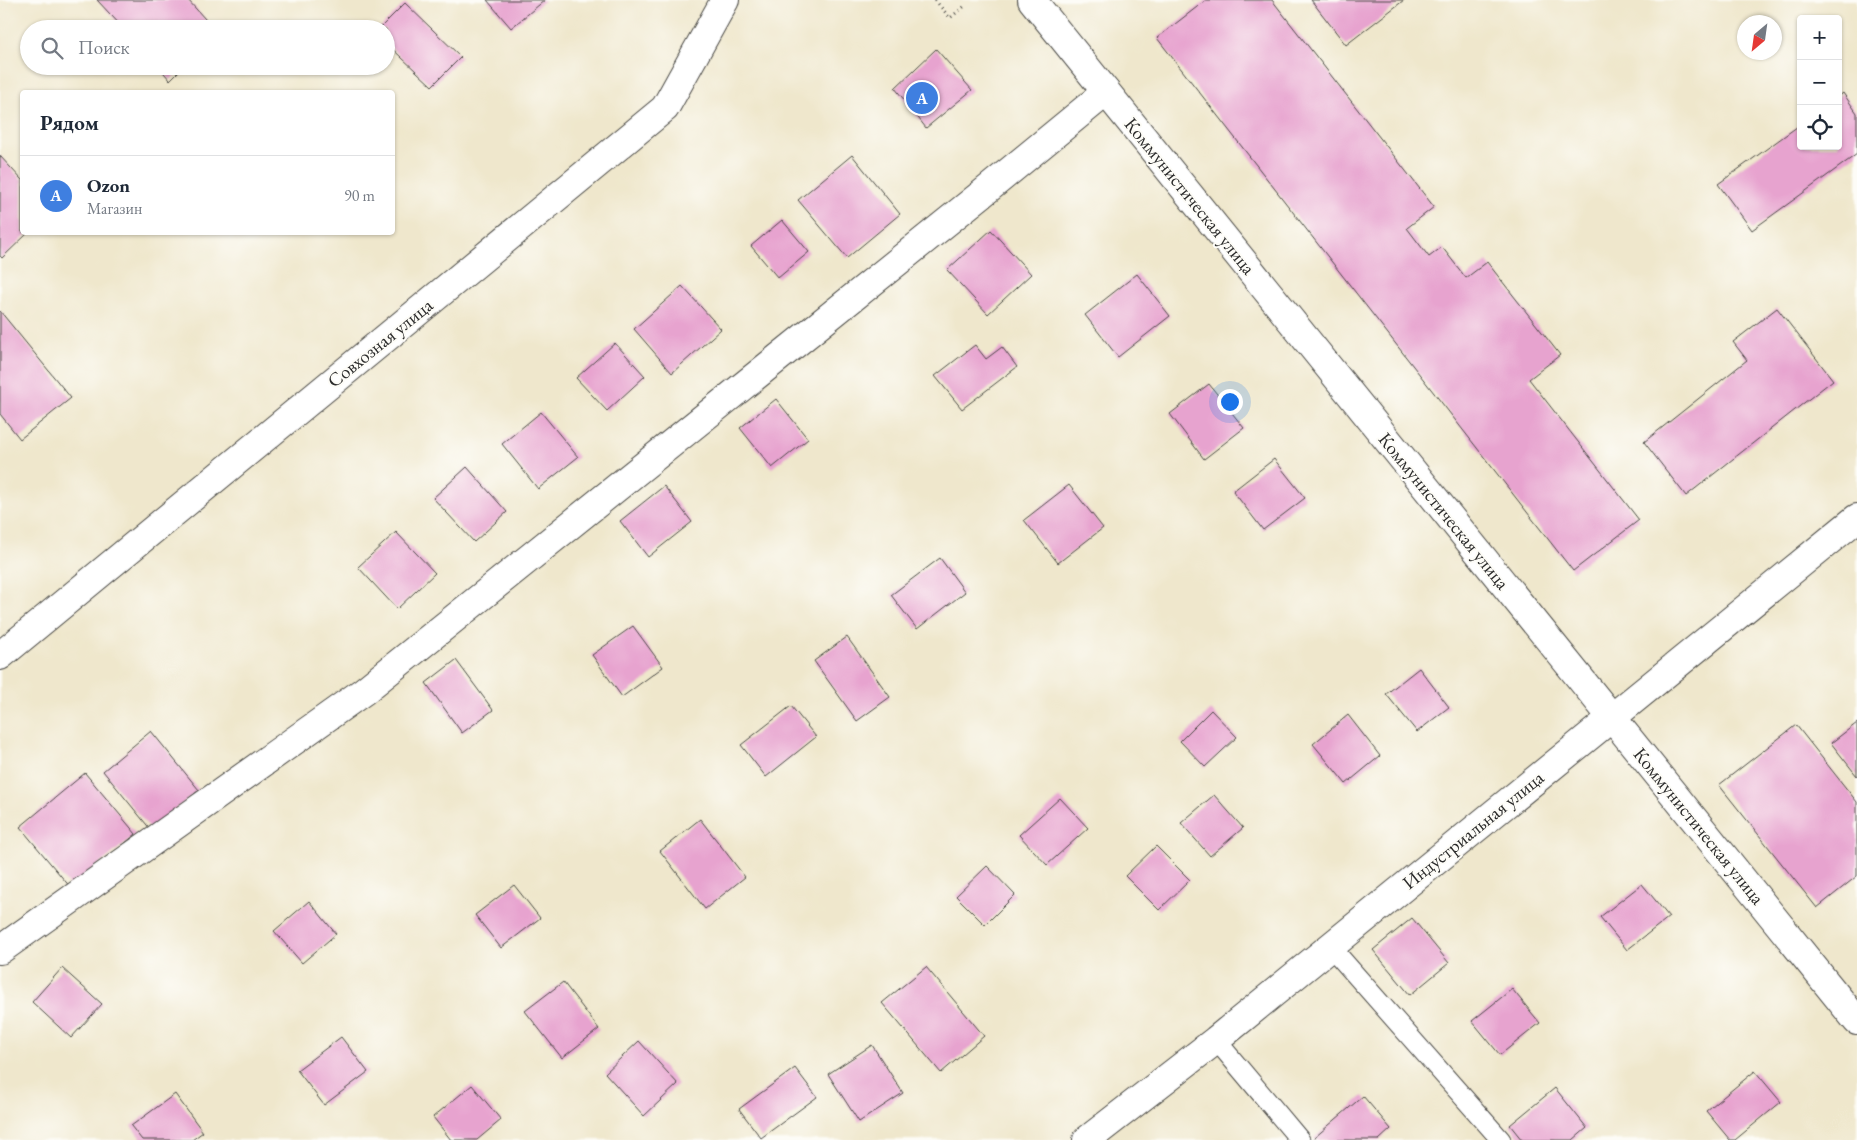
<!DOCTYPE html>
<html lang="ru">
<head>
<meta charset="utf-8">
<style>
  body { margin:0; font-family:"EB Garamond",serif; background:#f6f6f7; color:#1f2937 }
  .controls { position:absolute; right:15px; top:15px; display:grid; overflow:hidden; border-radius:5px; box-shadow:0 1px 4px #0004 }
  .controls button { width:45px; height:45px; display:grid; place-items:center; padding:0; border:0; border-bottom:1px solid #e0e1e3; background:#fff; color:#1f2937; font:25px sans-serif }
  .compass { position:absolute; left:1737px; top:15px; width:45px; height:45px; border-radius:50%; background:#fff; box-shadow:0 1px 4px #0004; rotate:209deg }
  .you { position:absolute; left:1229px; top:401px; width:18px; height:18px; margin:-12px; border:4px solid #fff; border-radius:50%; background:#1a73e8; box-shadow:0 0 0 8px #1a73e833 }
  .badge { display:grid; place-items:center; width:32px; height:32px; border-radius:50%; background:#d1495b; color:#fff; font-size:16px; font-weight:700 }
  .pin { position:absolute; translate:-50% -50%; border:2px solid #fff; box-shadow:0 1px 5px #0006 }
  .list { margin:0; padding:0; list-style:none }
  h2 { display:flex; justify-content:space-between; align-items:center; height:65px; margin:0; padding:0 20px; font-size:21px }
  h2 small { font-size:16px; font-weight:400; color:#747a83 }
  .list li { display:grid; grid-template-columns:32px 1fr auto; gap:15px; align-items:center; box-sizing:border-box; height:80px; padding:0 20px; border-top:1px solid #e0e1e3 }
  .list b { display:block; font-size:19px; white-space:nowrap }
  .list p { margin:0; font-size:16px; white-space:nowrap; color:#747a83 }
  .list em { font-size:16px; font-style:normal; color:#747a83 }
  .icon { flex:none; width:28px; height:28px; fill:none; stroke:currentColor; stroke-width:2; stroke-linecap:round; stroke-linejoin:round }
  .map { position:relative; flex:none; width:1857px; height:1140px; overflow:hidden }
  .search { position:absolute; background:#fff; box-shadow:0 1px 4px #0004; left:20px; top:20px; width:375px; height:55px; display:flex; align-items:center; gap:12px; box-sizing:border-box; padding:0 18px; border-radius:28px; color:#747a83; font-size:19px }
  .panel { position:absolute; background:#fff; box-shadow:0 1px 4px #0004; left:20px; top:90px; width:375px; height:145px; border-radius:5px }
  .map>svg:first-child { display:block }
</style>
</head>
<body>
<div class="map">
<svg width="1857" height="1140" viewBox="0 0 1857 1140">
  <rect width="100%" height="100%" fill="#fdfcf7"/>
  <filter id="ink" filterUnits="userSpaceOnUse"><feTurbulence type="fractalNoise" baseFrequency=".02" numOctaves="2"/><feDisplacementMap in="SourceGraphic" scale="10" xChannelSelector="R" yChannelSelector="G"/><feConvolveMatrix kernelMatrix="1 2 1 2 8 2 1 2 1" color-interpolation-filters="sRGB"/></filter>
  <filter id="wash" filterUnits="userSpaceOnUse"><feTurbulence type="fractalNoise" baseFrequency=".0096" numOctaves="4" result="noise"/><feDisplacementMap in="SourceGraphic" scale="20" xChannelSelector="R" yChannelSelector="G"/><feGaussianBlur stdDeviation="1.12" result="paint"/><feColorMatrix in="noise" values="0 0 0 0 0 0 0 0 0 0 0 0 0 0 0 0 0 1.4 0 .05"/><feComposite in="paint" operator="in"/></filter>
  <g filter="url(#wash)">
    <rect width="100%" height="100%" fill="#efe7cc"/>
    <g id="blocks">
      <path fill="#e7a3cf" d="M97,0H188L214,29H124Z
        M487,0H545L511,28Z
        M1206,0H1272L1434,207L1407,228L1429,257L1442,247L1466,278L1487,262L1560,355L1529,379L1639,520L1573,571L1157,38Z
        M1311,0H1404L1346,45Z
        M405,3L461,57L432,86L386,43V29H379Z
        M936,49L972,90L926,128L895,88Z
        M158,66H184L170,80Z
        M1843,93L1857,113V154L1752,230L1718,184L1801,124V146H1838V97Z
        M852,155L900,214L847,258L798,200Z
        M0,156L22,180V232H29L2,258L0,256Z
        M782,220L809,252L778,278L751,246Z
        M991,230L1031,274L988,314L947,270Z
        M1137,274L1170,316L1118,357L1085,315Z
        M682,286L721,329L672,373L634,329Z
        M1777,308L1833,380L1686,496L1644,442L1747,360L1733,342Z
        M0,311L71,398L20,439L0,414Z
        M615,343L645,376L607,411L576,378Z
        M975,345L986,359L1002,347L1017,367L962,409L935,376Z
        M1209,384L1244,428L1204,459L1170,414Z
        M776,399L808,439L772,468L740,428Z
        M541,412L578,457L538,489L502,444Z
        M1274,459L1305,498L1263,530L1233,491Z
        M467,467L507,512L474,542L433,498Z
        M1069,485L1103,528L1058,563L1024,520Z
        M664,486L692,522L648,557L620,521Z
        M396,532L435,573L397,609L358,567Z
        M940,558L965,592L917,629L891,595Z
        M633,626L663,667L622,697L592,655Z
        M847,637L890,697L857,721L814,661Z
        M456,660L493,710L462,733L426,683Z
        M1419,668L1449,707L1417,732L1386,694Z
        M791,706L816,737L766,777L741,745Z
        M1211,710L1237,737L1205,767L1180,741Z
        M1348,715L1380,756L1346,784L1313,744Z
        M1857,723V776L1831,743Z
        M1796,725L1857,802V876L1817,908L1719,785Z
        M151,731L199,790L151,830L103,771Z
        M85,773L136,834L71,888L20,827Z
        M1214,795L1243,828L1210,856L1181,823Z
        M1060,798L1088,828L1047,865L1019,835Z
        M700,819L745,877L705,909L660,851Z
        M1156,846L1190,880L1159,910L1125,876Z
        M987,866L1015,895L985,925L956,896Z
        M1642,884L1669,917L1627,950L1600,917Z
        M514,885L540,918L501,948L475,915Z
        M309,901L336,934L302,963L274,931Z
        M1412,918L1449,963L1410,995L1373,950Z
        M926,967L984,1036L941,1073L882,1003Z
        M62,968L102,1004L71,1038L32,1002Z
        M563,982L599,1029L562,1058L525,1011Z
        M1512,989L1540,1023L1500,1055L1472,1021Z
        M341,1037L368,1072L324,1105L297,1070Z
        M639,1041L678,1084L644,1116L605,1073Z
        M872,1045L903,1093L859,1122L828,1074Z
        M795,1068L817,1097L761,1138L739,1109Z
        M1755,1071L1781,1102L1735,1140H1730L1706,1111Z
        M472,1085L501,1120L477,1140H451L433,1117Z
        M1555,1088L1587,1128L1573,1140H1522L1510,1125Z
        M175,1094L203,1132L192,1140H142L131,1126Z
        M1363,1096L1391,1129L1379,1140H1316L1314,1138Z"/>
    </g>
  </g>
  <g filter="url(#ink)">
    <use href="#blocks" fill-opacity="0" stroke="#484743" stroke-width="1"/>
    <g fill="none" stroke-linecap="round" stroke-linejoin="round">
      <defs>
        <path id="service" d="M1330,946L1501,1140
          M1216,1040L1300,1140"/>
        <path id="minor" d="M0,656L665,108L725,0
          M0,950L364,691L983,193L1106,92
          M1087,1140L1216,1040L1857,518"/>
        <path id="tertiary" d="M1032,0L1857,1021"/>
      </defs>
      <use href="#service" stroke="#484743" stroke-width="21"/>
      <use href="#minor" stroke="#484743" stroke-width="30"/>
      <use href="#tertiary" stroke="#484743" stroke-width="30"/>
      <path stroke="#484743" stroke-width="3" stroke-dasharray="1 4" stroke-linecap="butt" d="M935,0L950,18L965,6"/>
      <use href="#service" stroke="#fff" stroke-width="19"/>
      <use href="#minor" stroke="#fff" stroke-width="28"/>
      <use href="#tertiary" stroke="#fff" stroke-width="28"/>
    </g>
  </g>
  <g text-anchor="middle" dominant-baseline="central" stroke-width="4" stroke-linejoin="round" paint-order="stroke">
    <g font-size="19" fill="#2b2b2b" stroke="#fdfcf7">
      <text transform="translate(1190 196) rotate(51)">Коммунистическая улица</text>
      <text transform="translate(380 343) rotate(-39)">Совхозная улица</text>
      <text transform="translate(1444 511) rotate(51)">Коммунистическая улица</text>
      <text transform="translate(1699 826) rotate(51)">Коммунистическая улица</text>
      <text transform="translate(1473 830) rotate(-39)">Индустриальная улица</text>
    </g>
  </g>
</svg>
<div class="controls">
<button>+</button>
<button>−</button>
<button><svg class="icon" aria-label="locate" viewBox="0 0 24 24"><circle cx="12" cy="12" r="6"/><path d="M12 2v4M12 18v4M2 12h4M18 12h4"/></svg></button>
</div>
<svg class="compass" viewBox="-18 -18 36 36"><path d="M0-13l5 13h-10z" fill="#e53935"/><path d="M0 13l5-13h-10z" fill="#747a83"/></svg>
<div class="you"></div>
<div class="pin badge" style="left:922px;top:98px;background:#3f7fe0">A</div>
<div class="search"><svg class="icon" aria-label="search" viewBox="0 0 24 24"><circle cx="10" cy="10" r="6"/><path d="M15 15l6 6"/></svg>Поиск</div>
<section class="panel">
<h2>Рядом<small></small></h2>
<ul class="list">
<li><span class="badge" style="background:#3f7fe0">A</span><div><b>Ozon</b><p>Магазин</p></div><em>90 m</em></li>
</ul>
</section>
</div>
</body>
</html>
